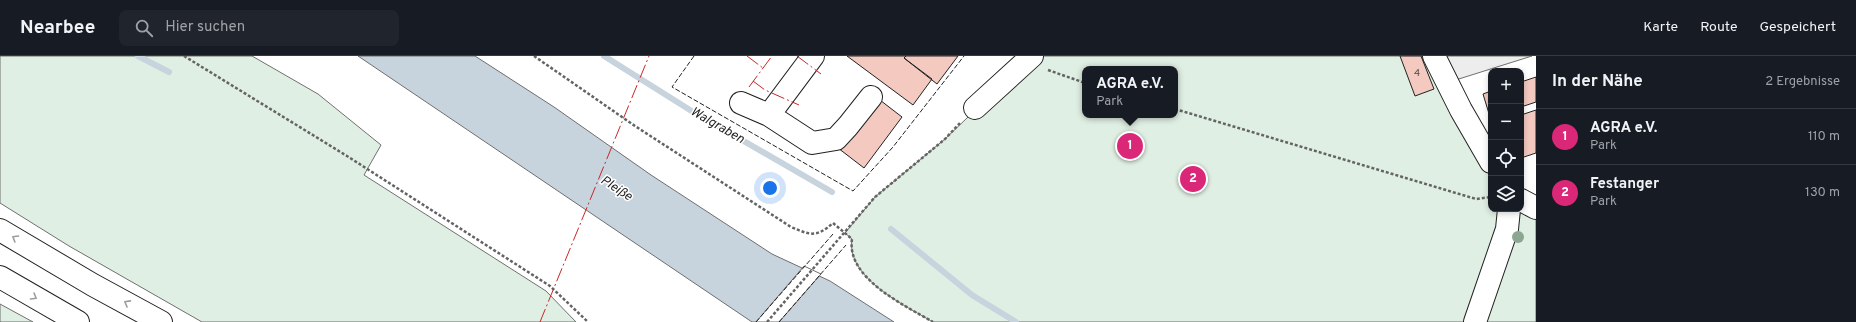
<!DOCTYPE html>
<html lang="de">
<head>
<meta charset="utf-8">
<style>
  body { margin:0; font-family:Overpass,sans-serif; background:#20242c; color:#f1f3f6 }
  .controls { position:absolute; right:12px; top:12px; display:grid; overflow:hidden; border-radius:8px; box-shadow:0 2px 6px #0003 }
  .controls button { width:36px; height:36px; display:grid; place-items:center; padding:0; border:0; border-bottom:1px solid #363941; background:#171b24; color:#f1f3f6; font:20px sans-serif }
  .you { position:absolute; left:770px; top:132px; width:14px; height:14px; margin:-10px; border:3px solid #fff; border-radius:50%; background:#1a73e8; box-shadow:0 0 0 6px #1a73e833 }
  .badge { display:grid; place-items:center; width:26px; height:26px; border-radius:50%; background:#db2777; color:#fff; font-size:13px; font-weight:700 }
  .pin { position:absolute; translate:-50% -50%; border:2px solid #fff; box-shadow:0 1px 4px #0006 }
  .popup { position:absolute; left:1082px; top:10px; width:96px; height:52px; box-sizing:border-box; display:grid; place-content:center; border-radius:8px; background:#171b24; filter:drop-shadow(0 1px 3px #0005); font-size:13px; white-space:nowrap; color:#9ea1a6 }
  .popup b { font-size:15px; color:#f1f3f6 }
  .popup::after { content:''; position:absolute; left:50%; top:100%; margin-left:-8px; border:8px solid transparent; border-top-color:#171b24 }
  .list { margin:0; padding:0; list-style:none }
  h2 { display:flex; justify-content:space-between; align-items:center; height:52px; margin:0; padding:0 16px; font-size:17px }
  h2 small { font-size:13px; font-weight:400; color:#9ea1a6 }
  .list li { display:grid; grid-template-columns:26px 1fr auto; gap:12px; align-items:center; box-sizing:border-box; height:56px; padding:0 16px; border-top:1px solid #363941 }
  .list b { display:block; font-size:15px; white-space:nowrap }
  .list p { margin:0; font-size:13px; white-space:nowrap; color:#9ea1a6 }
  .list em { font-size:13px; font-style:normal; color:#9ea1a6 }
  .icon { flex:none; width:22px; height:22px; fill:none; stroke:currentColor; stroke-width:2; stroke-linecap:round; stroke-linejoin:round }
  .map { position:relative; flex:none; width:1536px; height:266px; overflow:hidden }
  header { display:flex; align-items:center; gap:24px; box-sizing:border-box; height:56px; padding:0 20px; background:#171b24; border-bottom:1px solid #363941 }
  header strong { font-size:19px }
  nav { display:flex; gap:22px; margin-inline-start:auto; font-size:14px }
  .search { width:280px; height:36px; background:#20242c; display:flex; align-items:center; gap:10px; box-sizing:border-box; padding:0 14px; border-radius:8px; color:#9ea1a6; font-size:15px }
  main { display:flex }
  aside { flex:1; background:#171b24 }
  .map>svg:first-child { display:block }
</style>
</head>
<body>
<header>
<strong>Nearbee</strong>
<div class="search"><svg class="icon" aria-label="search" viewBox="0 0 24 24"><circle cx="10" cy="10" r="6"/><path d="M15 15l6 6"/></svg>Hier suchen</div>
<nav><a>Karte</a><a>Route</a><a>Gespeichert</a></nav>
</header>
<main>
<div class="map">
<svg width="1536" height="266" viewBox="0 0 1536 266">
  <rect width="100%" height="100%" fill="#fff"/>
  <path fill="#e0efe3" stroke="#6f6f6f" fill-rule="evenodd" d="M0,0H252L318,38L381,89L364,119L546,235L576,266H202L69,190L0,147Z
    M1032,0H1434L1491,106V153L1536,152V266H933C904,249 846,222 852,183L845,177L875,141L945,83ZM1085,13H1175V59H1085Z
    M0,248L33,266H0Z"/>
  <path fill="#ededed" stroke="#6f6f6f" d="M1434,0H1532L1446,27Z"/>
  <path fill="#c7d3dd" stroke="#6f6f6f" d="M358,0H475L554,51L651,119L772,198L830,225L894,266H752Z"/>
  <path fill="#fff" stroke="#6f6f6f" d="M804,210L821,218L779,266H756Z"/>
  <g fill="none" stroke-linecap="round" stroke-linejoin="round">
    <path stroke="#c7d3dd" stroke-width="6" d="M138,0L169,16
      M604,0L690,54L832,136
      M891,173L972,239L1016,266"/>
  </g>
  <path fill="#f3c9c0" stroke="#222" d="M847,0H906L904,2L932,23L913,49Z
    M906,0H958L937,28L904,2Z
    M1400,0H1421L1434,33L1415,40Z
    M1536,21V46L1521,51V26Z
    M1491,35V60L1490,61L1483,38Z
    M876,41L902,61L864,112L838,92Z
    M1536,54V97L1521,102V59Z"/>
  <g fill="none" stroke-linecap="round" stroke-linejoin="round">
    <defs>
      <path id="minor" d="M1434,0L1461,54L1491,106
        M741,47L769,59L812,87L836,83L848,70L871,41
        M975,52L1032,0
        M769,59L813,0
        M1521,144L1536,152
        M1475,266L1507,173L1509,153"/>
      <path id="highway" d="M0,174L93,229L161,266
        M0,221L78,266"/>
    </defs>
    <use href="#minor" stroke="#222" stroke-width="24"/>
    <use href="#highway" stroke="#222" stroke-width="24"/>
    <path stroke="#646464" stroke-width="2.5" stroke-dasharray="3 2" stroke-linecap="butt" d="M184,0L347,100L550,230L588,266
      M534,0L635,70L791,171C810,179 816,182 833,167L852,183C846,222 904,249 933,266
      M1048,14L1085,27
      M1175,53L1476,143L1491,141
      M767,266L875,141L945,83L960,67"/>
    <use href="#minor" stroke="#fff" stroke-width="22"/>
    <use href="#highway" stroke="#fff" stroke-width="22"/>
    <path stroke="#222" stroke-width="1" stroke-dasharray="5 2" stroke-linecap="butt" d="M694,0L672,31L853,135L893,91L964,0
      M756,266L833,178
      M779,266L846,189"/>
    <path stroke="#c62828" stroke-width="1" stroke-dasharray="14 3 2 3" stroke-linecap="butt" d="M747,0L763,12
      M797,0L821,18
      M753,25L765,34L799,49
      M749,31L772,0
      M540,266L649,0"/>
  </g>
  <circle fill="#8da692" cx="1518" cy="181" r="6"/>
  <defs><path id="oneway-chevron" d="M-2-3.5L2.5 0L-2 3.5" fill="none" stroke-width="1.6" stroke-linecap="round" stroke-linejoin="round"/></defs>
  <g stroke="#9c9c9c">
    <use href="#oneway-chevron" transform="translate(15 182) rotate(-149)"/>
    <use href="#oneway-chevron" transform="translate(34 241) rotate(30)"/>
    <use href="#oneway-chevron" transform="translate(127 247) rotate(-151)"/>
  </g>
  <g text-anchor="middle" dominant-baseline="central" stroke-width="3" stroke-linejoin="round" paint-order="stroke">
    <g font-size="10" fill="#564c4a">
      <text x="1417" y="17">4</text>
    </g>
    <g font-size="13" font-style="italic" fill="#222" stroke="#fff">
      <text transform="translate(717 70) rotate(30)">Walgraben</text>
      <text transform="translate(616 133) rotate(33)">Pleiße</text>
    </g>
  </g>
</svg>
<div class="controls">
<button>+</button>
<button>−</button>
<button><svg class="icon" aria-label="locate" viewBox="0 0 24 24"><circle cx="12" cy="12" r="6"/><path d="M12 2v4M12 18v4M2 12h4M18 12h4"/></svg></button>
<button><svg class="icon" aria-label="layers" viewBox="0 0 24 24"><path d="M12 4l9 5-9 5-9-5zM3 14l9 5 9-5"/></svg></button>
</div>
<div class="you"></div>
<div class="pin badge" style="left:1130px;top:90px">1</div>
<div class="popup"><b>AGRA e.V.</b>Park</div>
<div class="pin badge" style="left:1193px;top:123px">2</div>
</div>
<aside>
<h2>In der Nähe<small>2 Ergebnisse</small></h2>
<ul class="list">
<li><span class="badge">1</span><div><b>AGRA e.V.</b><p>Park</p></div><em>110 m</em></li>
<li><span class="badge">2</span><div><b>Festanger</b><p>Park</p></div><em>130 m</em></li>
</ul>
</aside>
</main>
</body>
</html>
